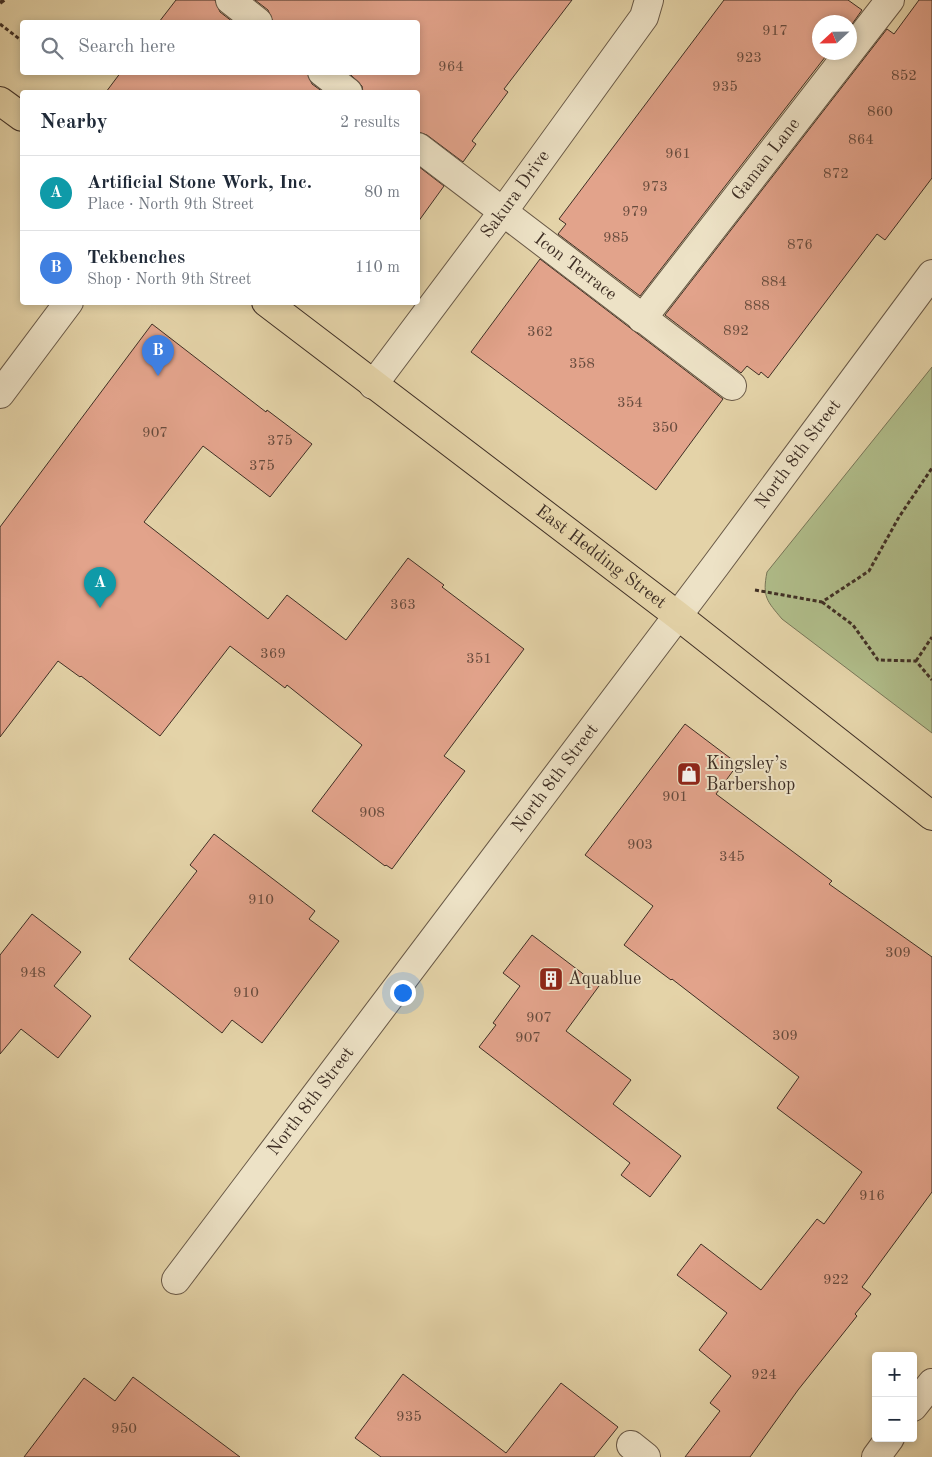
<!DOCTYPE html>
<html lang="en">
<head>
<meta charset="utf-8">
<style>
  body { margin:0; font-family:"Old Standard TT",serif; background:#f6f6f7; color:#1f2937 }
  .controls { position:absolute; right:15px; bottom:15px; display:grid; overflow:hidden; border-radius:5px; box-shadow:0 2px 8px #0003 }
  .controls button { width:45px; height:45px; display:grid; place-items:center; padding:0; border:0; border-bottom:1px solid #e0e1e3; background:#fff; color:#1f2937; font:25px sans-serif }
  .compass { position:absolute; left:812px; top:15px; width:45px; height:45px; border-radius:50%; background:#fff; box-shadow:0 2px 8px #0003; rotate:248deg }
  .you { position:absolute; left:402px; top:992px; width:18px; height:18px; margin:-12px; border:4px solid #fff; border-radius:50%; background:#1a73e8; box-shadow:0 0 0 8px #1a73e833 }
  .badge { display:grid; place-items:center; width:32px; height:32px; border-radius:50%; background:#8f2418; color:#fff; font-size:16px; font-weight:700 }
  .pin { position:absolute; translate:-50% -41px; filter:drop-shadow(0 1px 2px #0008) }
  .pin::after { content:''; position:absolute; top:26px; width:18px; height:15px; background:inherit; clip-path:polygon(0 0,100% 0,50% 100%) }
  .list { margin:0; padding:0; list-style:none }
  h2 { display:flex; justify-content:space-between; align-items:center; height:65px; margin:0; padding:0 20px; font-size:21px }
  h2 small { font-size:16px; font-weight:400; color:#747a83 }
  .list li { display:grid; grid-template-columns:32px 1fr auto; gap:15px; align-items:center; box-sizing:border-box; height:75px; padding:0 20px; border-top:1px solid #e0e1e3 }
  .list b { display:block; font-size:19px; white-space:nowrap }
  .list p { margin:0; font-size:16px; white-space:nowrap; color:#747a83 }
  .list em { font-size:16px; font-style:normal; color:#747a83 }
  .icon { flex:none; width:28px; height:28px; fill:none; stroke:currentColor; stroke-width:2; stroke-linecap:round; stroke-linejoin:round }
  .map { position:relative; flex:none; width:932px; height:1457px; overflow:hidden }
  .search { position:absolute; background:#fff; box-shadow:0 2px 8px #0003; left:20px; top:20px; width:400px; height:55px; display:flex; align-items:center; gap:12px; box-sizing:border-box; padding:0 18px; border-radius:5px; color:#747a83; font-size:19px }
  .panel { position:absolute; background:#fff; box-shadow:0 2px 8px #0003; left:20px; top:90px; width:400px; height:215px; border-radius:5px }
  .map>svg:first-child { display:block }
</style>
</head>
<body>
<div class="map">
<svg width="932" height="1457" viewBox="0 0 932 1457">
  <rect width="100%" height="100%" fill="#e4d3a8"/>
  <filter id="stains"><feTurbulence type="fractalNoise" baseFrequency=".004" numOctaves="4"/><feColorMatrix values="0 0 0 0 .2 0 0 0 0 .09 0 0 0 0 .02 0 0 0 .5 -.17"/></filter>
  <radialGradient id="worn" r=".72"><stop offset=".6" stop-color="#630" stop-opacity="0"/><stop offset="1" stop-color="#630" stop-opacity=".3"/></radialGradient>
  <path fill="#b0bd8a" stroke="#787658" d="M932,367V733L782,619C767,601 762,597 767,572Z"/>
  <path fill="#e2a38b" stroke="#3f2f25" d="M176,0H215L220,12L233,22H159Z
    M255,0H572L504,89L508,92L472,141L476,144L463,162L427,135L418,132V92H363L362,86L348,72H418V22H273L268,10Z
    M724,0H848L862,10L850,27V22H820V52H829L640,296L558,234L566,224L559,219Z
    M919,0H932V178L885,240L877,234L768,378L761,372L759,375L747,366L741,373L665,315L887,29L894,34Z
    M121,72H307L312,84L323,92H106Z
    M418,166L444,186L418,222Z
    M540,259L723,399L656,490L471,352Z
    M152,324L266,412L267,410L312,444L270,497L203,446L144,522L268,619L287,595L346,640L408,558L444,585L442,587L524,649L444,756L465,771L392,869L386,865L385,866L312,811L362,745L287,685L285,688L230,646L160,736L81,676L80,677L58,661L0,737V527Z
    M685,724L738,764L716,794L832,881L829,884L932,957V1192L862,1287L871,1294L855,1314L857,1316L798,1390L750,1457H685L720,1411L710,1403L731,1376L699,1350L727,1313L677,1275L701,1244L761,1290L817,1219L824,1224L862,1172L777,1108L799,1077L672,979L671,980L624,945L653,906L585,855Z
    M214,834L315,911L309,919L339,941L262,1043L232,1020L222,1033L129,959L197,871L190,865Z
    M32,914L81,952L54,986L91,1016L58,1058L21,1029L0,1054V955Z
    M532,935L599,986L566,1031L631,1080L613,1104L681,1156L650,1197L621,1175L630,1163L479,1047L496,1025L493,1023L520,986L503,973Z
    M403,1374L506,1453L561,1383L618,1427L594,1457H381L355,1438Z
    M133,1377L240,1457H24L84,1378L115,1401Z"/>
  <g fill="none" stroke-linecap="round" stroke-linejoin="round">
    <defs>
      <g id="minor">
        <path d="M230,0L258,22"/>
        <path d="M322,72L348,92"/>
        <path id="s1" d="M418,147L732,386"/>
        <path id="s2" d="M642,319L890,0"/>
        <path id="s3" d="M373,385L502,213L644,17L649,0"/>
        <path d="M0,394L69,302"/>
        <path id="s4" d="M176,1280L716,565L932,274"/>
        <path d="M913,1407L932,1383"/>
        <path d="M631,1445L646,1457"/>
        <path d="M876,1457L890,1438"/>
      </g>
      <g id="major">
        <path d="M0,101L22,117"/>
        <path id="s5" d="M266,302L677,615L932,816"/>
      </g>
    </defs>
    <use href="#minor" stroke="#685846" stroke-width="30"/>
    <use href="#major" stroke="#3f2f25" stroke-width="30"/>
    <path stroke="#3f2f25" stroke-width="3" stroke-dasharray="4 2.5" stroke-linecap="butt" d="M0,24L22,41
      M755,590L822,602L869,571L899,517L932,468
      M822,602L853,625L878,660L916,661L932,680
      M916,661L932,637"/>
    <use href="#minor" stroke="#ede2c6" stroke-width="28"/>
    <use href="#major" stroke="#e4d3a8" stroke-width="28"/>
    <path stroke="#3f2f25" stroke-width="4" stroke-dasharray="9 9" stroke-linecap="butt" d="M0,3L4,0"/>
  </g>
  <defs>
    <symbol id="shop-square" viewBox="-11 -11 22 22"><rect x="-9" y="-9" width="18" height="18" rx="4" fill="#8f2418" stroke="#ede2c6"/><path d="M-5-2.5h2.3a2.7 3.5 0 0 1 5.4 0H5L5.5 6h-11ZM-1.5-2.5h3a1.5 2.3 0 0 0-3 0Z" fill="#fff"/></symbol>
    <symbol id="building-square" viewBox="-11 -11 22 22"><rect x="-9" y="-9" width="18" height="18" rx="4" fill="#8f2418" stroke="#ede2c6"/><path d="M-4-6H4V6H1V3H-1V6H-4ZM-2.5-4.3h1.7v1.8h-1.7ZM.8-4.3h1.7v1.8H.8ZM-2.5-1h1.7V.8h-1.7ZM.8-1h1.7V.8H.8Z" fill="#fff"/></symbol>
  </defs>
  <g fill-rule="evenodd">
    <use href="#shop-square" x="675" y="760" width="28" height="28"/>
    <use href="#building-square" x="537" y="965" width="28" height="28"/>
  </g>
  <g text-anchor="middle" dominant-baseline="central" stroke-width="4" stroke-linejoin="round" paint-order="stroke">
    <g font-size="15" fill="#684c3e">
      <text x="775" y="31">917</text>
      <text x="749" y="58">923</text>
      <text x="451" y="67">964</text>
      <text x="904" y="76">852</text>
      <text x="725" y="87">935</text>
      <text x="880" y="112">860</text>
      <text x="861" y="140">864</text>
      <text x="678" y="154">961</text>
      <text x="836" y="174">872</text>
      <text x="655" y="187">973</text>
      <text x="635" y="212">979</text>
      <text x="616" y="238">985</text>
      <text x="800" y="245">876</text>
      <text x="774" y="282">884</text>
      <text x="757" y="306">888</text>
      <text x="736" y="331">892</text>
      <text x="540" y="332">362</text>
      <text x="582" y="364">358</text>
      <text x="630" y="403">354</text>
      <text x="665" y="428">350</text>
      <text x="155" y="433">907</text>
      <text x="280" y="441">375</text>
      <text x="262" y="466">375</text>
      <text x="403" y="605">363</text>
      <text x="273" y="654">369</text>
      <text x="479" y="659">351</text>
      <text x="675" y="797">901</text>
      <text x="372" y="813">908</text>
      <text x="640" y="845">903</text>
      <text x="732" y="857">345</text>
      <text x="261" y="900">910</text>
      <text x="898" y="953">309</text>
      <text x="33" y="973">948</text>
      <text x="246" y="993">910</text>
      <text x="539" y="1018">907</text>
      <text x="785" y="1036">309</text>
      <text x="528" y="1038">907</text>
      <text x="872" y="1196">916</text>
      <text x="836" y="1280">922</text>
      <text x="764" y="1375">924</text>
      <text x="409" y="1417">935</text>
      <text x="124" y="1429">950</text>
    </g>
    <g font-size="18" fill="#3f2f25" stroke="#ede2c6">
      <text stroke="none"><textPath href="#s2" startOffset="202">Gaman Lane</textPath></text>
      <text stroke="none"><textPath href="#s3" startOffset="238">Sakura Drive</textPath></text>
      <text stroke="none"><textPath href="#s1" startOffset="198">Icon Terrace</textPath></text>
      <text stroke="none"><textPath href="#s4" startOffset="1034">North 8th Street</textPath></text>
      <text stroke="none"><textPath href="#s5" startOffset="421">East Hedding Street</textPath></text>
      <text stroke="none"><textPath href="#s4" startOffset="629">North 8th Street</textPath></text>
      <text stroke="none"><textPath href="#s4" startOffset="224">North 8th Street</textPath></text>
    </g>
    <g font-size="18" fill="#3f2f25" stroke="#ede2c6" text-anchor="start">
      <text x="706" y="764">Kingsley’s<tspan x="706" dy="21">Barbershop</tspan></text>
      <text x="568" y="979">Aquablue</text>
    </g>
  </g>
  <rect width="100%" height="100%" filter="url(#stains)"/>
  <rect width="100%" height="100%" fill="url(#worn)"/>
</svg>
<div class="controls">
<button>+</button>
<button>−</button>
</div>
<svg class="compass" viewBox="-18 -18 36 36"><path d="M0-13l5 13h-10z" fill="#e53935"/><path d="M0 13l5-13h-10z" fill="#747a83"/></svg>
<div class="you"></div>
<div class="pin badge" style="left:100px;top:608px;background:#0f9aa8">A</div>
<div class="pin badge" style="left:158px;top:376px;background:#3f7fe0">B</div>
<div class="search"><svg class="icon" aria-label="search" viewBox="0 0 24 24"><circle cx="10" cy="10" r="6"/><path d="M15 15l6 6"/></svg>Search here</div>
<section class="panel">
<h2>Nearby<small>2 results</small></h2>
<ul class="list">
<li><span class="badge" style="background:#0f9aa8">A</span><div><b>Artificial Stone Work, Inc.</b><p>Place · North 9th Street</p></div><em>80 m</em></li>
<li><span class="badge" style="background:#3f7fe0">B</span><div><b>Tekbenches</b><p>Shop · North 9th Street</p></div><em>110 m</em></li>
</ul>
</section>
</div>
</body>
</html>
